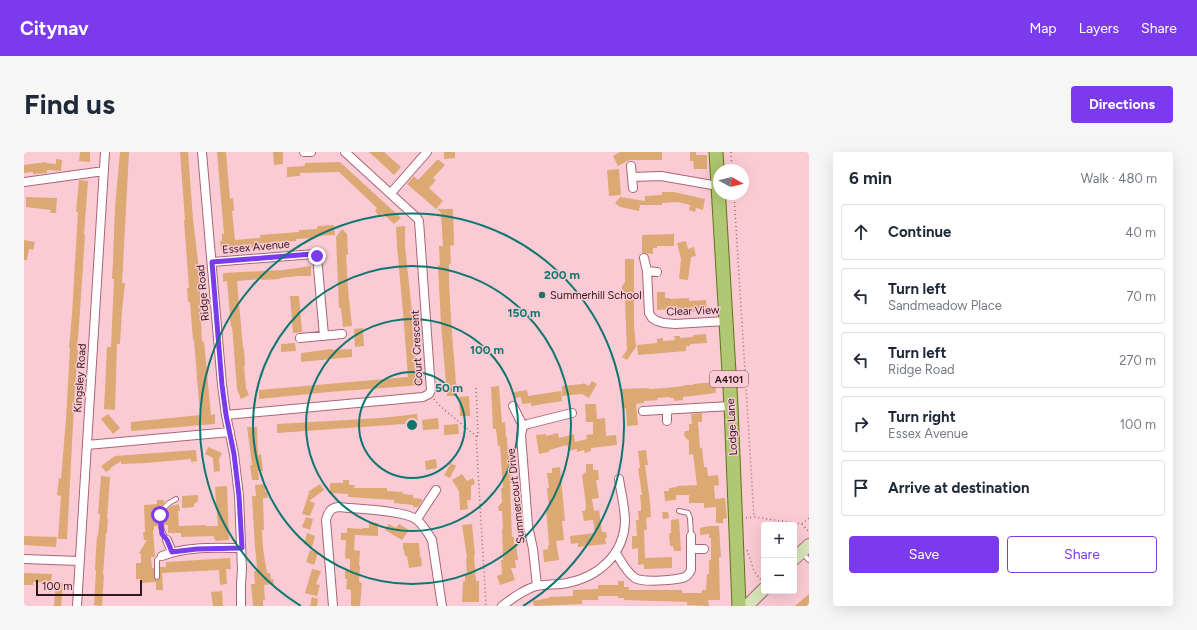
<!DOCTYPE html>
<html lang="en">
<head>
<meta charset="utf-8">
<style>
  body { margin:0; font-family:Figtree,sans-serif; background:#f6f6f7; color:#1f2937 }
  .controls { position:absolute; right:12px; bottom:12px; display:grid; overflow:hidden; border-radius:4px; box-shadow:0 4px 16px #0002 }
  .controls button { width:36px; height:36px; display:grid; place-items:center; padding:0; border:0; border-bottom:1px solid #e0e1e3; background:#fff; color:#1f2937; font:20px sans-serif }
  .compass { position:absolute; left:689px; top:12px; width:36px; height:36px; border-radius:50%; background:#fff; box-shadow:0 4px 16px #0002; rotate:98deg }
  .scale { position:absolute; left:12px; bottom:10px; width:106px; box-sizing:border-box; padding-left:4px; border:2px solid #32161d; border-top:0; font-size:11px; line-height:14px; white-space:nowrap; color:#32161d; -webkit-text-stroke:3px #fbcbd5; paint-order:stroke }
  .stop { position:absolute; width:12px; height:12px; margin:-9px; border:3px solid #7c3aed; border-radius:50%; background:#fff }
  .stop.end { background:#7c3aed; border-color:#fff; box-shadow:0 1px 4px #0008 }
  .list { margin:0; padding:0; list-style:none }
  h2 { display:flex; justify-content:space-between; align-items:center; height:52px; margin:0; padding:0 16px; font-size:17px }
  h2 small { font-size:13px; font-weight:400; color:#747a83 }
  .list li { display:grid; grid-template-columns:26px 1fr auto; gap:12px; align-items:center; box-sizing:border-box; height:56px; margin:0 8px 8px; padding:0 8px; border:1px solid #e0e1e3; border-radius:4px }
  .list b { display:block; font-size:15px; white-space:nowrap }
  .list p { margin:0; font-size:13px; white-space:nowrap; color:#747a83 }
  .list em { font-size:13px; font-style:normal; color:#747a83 }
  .actions { display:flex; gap:8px; padding:12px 16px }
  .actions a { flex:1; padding:9px 0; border:1px solid #7c3aed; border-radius:4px; text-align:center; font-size:14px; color:#7c3aed }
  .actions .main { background:#7c3aed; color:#fff }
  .icon { flex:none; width:22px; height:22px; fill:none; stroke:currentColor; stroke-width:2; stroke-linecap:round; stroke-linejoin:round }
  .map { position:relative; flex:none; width:785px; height:454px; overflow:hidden; border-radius:4px }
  header { display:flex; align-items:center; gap:24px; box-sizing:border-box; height:56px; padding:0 20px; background:#7c3aed; color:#fff }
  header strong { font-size:19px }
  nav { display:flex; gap:22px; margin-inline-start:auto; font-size:14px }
  .intro { display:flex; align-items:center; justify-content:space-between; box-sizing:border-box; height:96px; padding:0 24px }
  h1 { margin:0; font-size:28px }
  .button { padding:10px 18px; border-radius:4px; background:#7c3aed; color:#fff; font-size:14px; font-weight:700 }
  main { display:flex; gap:24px; padding:0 24px }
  aside { flex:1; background:#fff; border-radius:4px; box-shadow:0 4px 16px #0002 }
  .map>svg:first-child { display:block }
</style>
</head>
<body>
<header>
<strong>Citynav</strong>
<nav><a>Map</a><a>Layers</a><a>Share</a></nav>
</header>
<div class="intro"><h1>Find us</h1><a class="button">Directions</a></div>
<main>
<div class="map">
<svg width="785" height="454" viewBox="0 0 785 454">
  <rect width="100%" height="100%" fill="#fbcbd5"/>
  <path fill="#dca874" d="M56,0H66V10L55,9Z
    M96,0H105L99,113L98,131H101L98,159L96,192H93L91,258L80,257L83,195H87L90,127H88L89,109L91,55Z
    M156,0H164L169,67L175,118L178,190L180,189L187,263L191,262V272L107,279V270L176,263L170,188H169L166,150H164L163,136H165L160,68H161Z
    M193,0H202L206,47L209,46L210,59H208L211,88L236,86V83L275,80V78L293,77V74L310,73L311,83L289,84V86L272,87V89L233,92V95L197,98L196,89H198V82H200Z
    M249,0H259V12L250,13Z
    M345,0H360L377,15L370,23Z
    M420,0H431V6L420,7Z
    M596,0H638V8H605L594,14L589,4Z
    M666,0H672V3H683V17H670L669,9H666Z
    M32,7L38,8L37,19L23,18V21L9,22V20L0,21V13L22,10V11L32,12Z
    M413,8H415L421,13L409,26L412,28L405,36L419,49L412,57L383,32L390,24L394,28Z
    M316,10L377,66L370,72L358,61L355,64L351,59L353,56L315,20L276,21V24L263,25V15L281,14V11Z
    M595,17L597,43L585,44L583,18Z
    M55,28L64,29L60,83H61L56,159L53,198H54L51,235L43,387H34L37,344L33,343L35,326L37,327L42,267L46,196H45L48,162L54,60H52Z
    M638,40H650L681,47L679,58L672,56L671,60L665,58L666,53L654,50L638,51V53H616L615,59L596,55L591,51L596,45L621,49V44L638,43Z
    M2,45L33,46L32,61H26L27,58L2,55Z
    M413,57H429L430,93L426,94L427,112H425V130L427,168L433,244H423L417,172L414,113H416L415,94H419L417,61Z
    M381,74V94L388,160L390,200H391L393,225L397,224L398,233L305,240L235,247V238L384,225L379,160L373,94L372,75Z
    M318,77L323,82L324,103H322L324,137L328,174L319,175L317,156H315L312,85Z
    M650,82V94H633V96H629V102L618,101V83Z
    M0,88L11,90L9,98L5,97L3,108H0Z
    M662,89L664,97L670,95L672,104L667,105L664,128L655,127L657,107L653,91Z
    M601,107H610V172L612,195L603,208L598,205L603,198L601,149H602V142L598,137V134L601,130Z
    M287,114V124H274L256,126V127L238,128V127L213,129L219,196H220L221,214H220L222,236L225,243L217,247L213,237L208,174L207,175L203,129L199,130V121L259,118Z
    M633,140H641V146H646V147L665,146V149L682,148L683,159L666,160V158L649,159V157L633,158Z
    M266,144H275L278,180L269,181Z
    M339,176L340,194L331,195L330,177Z
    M682,182L683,191L666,192V194H662V199L614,203L613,193L633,191V187L639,186V189L651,188L650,184H656V186L669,185V183Z
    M271,191L272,199L257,200V192Z
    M308,197L309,198L328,197V205L277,210V201Z
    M568,229L573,232L565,246L558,242L538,244V234L559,232V231L565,234Z
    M691,230L692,241L659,245V248L650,249V246H646V245L633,246L634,248L620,249V251L612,252L614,273L603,274L602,256L599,257L597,237L625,236V237L641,236L660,234V233H669V232Z
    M475,234L478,271L481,270L482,285H483L484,303H486L487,316V331H486L488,385H490V392H492L494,408H491L492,416H487L491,428L476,433L473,424L478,422L477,408H479L478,377H479L478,359H475L474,355L478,350L477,336H479L476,294H474L472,277H469L467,235Z
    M503,238L504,244L537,239L538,249L507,254V251L498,252L497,245L491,246L490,240Z
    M445,244L446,264H436L435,245Z
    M561,252H572L573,267L581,266L582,284L592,283L593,293L567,296V299L561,301L560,298L553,300V297L545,299L543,293L525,298V300L515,302L512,283L522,282V284L534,281L535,286L550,282L551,290L563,287L562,283L569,282V270H562Z
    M678,261V270H674L676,296H678L680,315H683L684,324L694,323L695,333L690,334L691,347L701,346L703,366L699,367V371H692V355L680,356V351H665V343H652V348L641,349L640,339H645V336L653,335V334L673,333L669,302L665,303V289L661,285L660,282L661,279H665V272H668L667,262Z
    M84,262L96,276L89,282L77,267Z
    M393,262L394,271L253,281V272L357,266Z
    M414,266L415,277L399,278L398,268Z
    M434,272L435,282L420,283V273Z
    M223,275H233L234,303L237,302L239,319H234L235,328H228L226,313H228Z
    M184,295L198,301L195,307L196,319L190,320L189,306L181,302Z
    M172,298L173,309L167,310V307L122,311L97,312V309L88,315H87V317L82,320L77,314L91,304Z
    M622,298L624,313H621L626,350L627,365L622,366L623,378H620L621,406L648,405V416L620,417V412L614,413V396L608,397V384H613L612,368H615L614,359H617V353L616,343H618L614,316H616L614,299Z
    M412,307L413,316L402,318L401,309Z
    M427,311L432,314L426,326L420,323Z
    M562,312H569V318H574L575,328H572L575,346L568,347L570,359L575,358L578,380H582L583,386H581L582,392L554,395V391L547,392L546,384L571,381L569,368L560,369L558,359H561L562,353L558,323L562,320Z
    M536,315L541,369H538L540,388L532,389L535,408L520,410L519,398L524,397V394L525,393L522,356H525L523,336H525L523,321H528V316Z
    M438,322L443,329L449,326L451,331L447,334V348H443L444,357L436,358L435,339L428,328Z
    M77,324L86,325L83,367H84L83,381H82L79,423H80L78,454L70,453L72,418H71L72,398L73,384H74L76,362H74Z
    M319,328H325V333H331L330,336H363V339L379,340V342L389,343V346L398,347V349L394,355H389V353L370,351V348L324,345V342L306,341V331H319Z
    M241,332V340H243L244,346H239L240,378H238L239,397L243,421H246L247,427H249L250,432L240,433L241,448H239V454H229L227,432H231L230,419H233V415L231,395L228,344H232L231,333Z
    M296,332L300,338L285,349L291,351L286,364L278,362L285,341L284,340Z
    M203,334L205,388L192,389L189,384L157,385V381H144V373H140V361L147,354L155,352L156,359H154L155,374L182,373V374H194L191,335Z
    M174,343V349L170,352V355L158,356V344Z
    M133,348H140V351L134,358L133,374H130V378H129L131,405H127L128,416H130V427L133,428L136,427V415H142V410L206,406L207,417H202L203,432L196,433L195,418L138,421L139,438H132V430L118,431L117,427H112V411H117V402L115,401L123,388H120L119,380H121L120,353L133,352Z
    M638,360H644L645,366L639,367Z
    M282,365L289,367L286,378L278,375Z
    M655,367L657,399H650L649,394H646L645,381H647V368Z
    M345,370L354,371V384L331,383L330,398L336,399L335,414H336L335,430L338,431L336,454H327V438L322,437L323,427H321V419H326V407L321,406L322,388H317V381H323V376L338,377L339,376H345Z
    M365,372L372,376L375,372L385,378L378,388L361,378Z
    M448,372L451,403H450L452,429H455V450H438L439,430L441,429V422H443L442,406H443L438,373Z
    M685,374H695L697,405H695L696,448H684L685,454L663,453V450L600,448V446H594V444H574V448H558V452L510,454L509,449L525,446V445L549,444V438L574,437V433H594V429H600V435H605V438H658V441H678V438H682L683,422H685V408H687V386H685V382L676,383V376Z
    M283,381L291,384L288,395L280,392Z
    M0,384L33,385L32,395L0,393Z
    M379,391H395L396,405H397L398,414L385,416L383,404H381L380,399L379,396Z
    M286,398L294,401L290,413L282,410Z
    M288,417L297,419L292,432L296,433L293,444L281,441Z
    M0,421L28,422L27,431L9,430V433H0Z
    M32,430L39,431L37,454H30Z
    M198,439L199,454H189L187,440Z
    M785,442V454H771Z
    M288,445L294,447L293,454H286Z"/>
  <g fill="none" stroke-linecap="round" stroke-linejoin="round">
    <defs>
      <path id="service" d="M655,359L664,361L666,366L667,384
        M143,388C137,380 135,370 137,359L145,351L152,347
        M778,401L785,408
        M133,425V408L137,404"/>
      <path id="minor" d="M178,0L198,233L202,263L210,302L215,344L218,417L217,432V454
        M280,0H287
        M607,14L609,36
        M608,25L637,24L694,34
        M0,30L80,19
        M367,41L403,0
        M620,106L623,119L625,161L628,166L633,169L640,171L651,172L702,169
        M188,110L290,102L293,104L300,184
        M623,119L633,120
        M276,186L318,182
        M489,254L499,274L497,283L504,374L509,397L513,434
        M619,259L707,254
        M202,263L399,245L405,242L407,238L395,69L393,66L321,0
        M643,269V258
        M499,274L504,272L548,261
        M63,293L206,280
        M393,367L412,338
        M143,388L148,400
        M667,397H680
        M592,401C597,409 603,421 611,426C619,431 648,428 658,426C663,425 665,422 667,418V384
        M138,404C162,394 191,396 217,396
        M0,407L55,409
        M53,454L81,0
        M309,454L302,368C304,361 306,356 314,355C331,357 382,358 393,368C399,373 404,381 408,388L418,454
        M478,454C489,446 499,438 512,434C522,432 533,433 543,431C574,425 600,403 601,369C601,355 597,341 595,327"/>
      <path id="secondary" d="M770,407L785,393
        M723,454L740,437"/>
      <path id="primary" d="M692,0L707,254L715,454"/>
    </defs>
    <use href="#service" stroke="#aa6575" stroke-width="6"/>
    <use href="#minor" stroke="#aa6575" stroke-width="10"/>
    <use href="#secondary" stroke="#aa6575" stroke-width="14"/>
    <use href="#primary" stroke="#627218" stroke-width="15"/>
    <path stroke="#916c74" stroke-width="1.5" stroke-dasharray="1 3" stroke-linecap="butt" d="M707,0L708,18
      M710,42L730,365L778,372L785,366
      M452,236L453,257
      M410,247L417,255L452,284L462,454
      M453,284H454L453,258
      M722,366L730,365
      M778,372L785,380
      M723,398L730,419L737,428"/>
    <use href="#service" stroke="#fff" stroke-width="4"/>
    <use href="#minor" stroke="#fff" stroke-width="8"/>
    <use href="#secondary" stroke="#d8e3b9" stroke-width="12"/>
    <use href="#primary" stroke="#b0c873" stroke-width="13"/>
  </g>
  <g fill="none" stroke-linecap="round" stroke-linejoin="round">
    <path stroke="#7c3aed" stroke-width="5" d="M136,363L138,382L143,388L148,400L173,397L218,396L215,344L210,302L202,263L198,233L188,110L288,102H290L293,104"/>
  </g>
  <g fill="none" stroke="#0f766e" stroke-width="2">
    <circle cx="388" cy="273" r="53"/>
    <circle cx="388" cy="273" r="106"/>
    <circle cx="388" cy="273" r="159"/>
    <path d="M277 454A212 212 0 1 1 499 454"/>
  </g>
  <circle fill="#256e66" stroke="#fbcbd5" stroke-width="1.5" cx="518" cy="143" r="4"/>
  <g text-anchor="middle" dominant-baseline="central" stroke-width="3" stroke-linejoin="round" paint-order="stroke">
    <rect fill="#fbcbd5" stroke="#6e4c54" stroke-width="1" x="686" y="219" width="38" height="16" rx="3"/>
    <g font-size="10" font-weight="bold" fill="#32161d">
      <text x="705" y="227">A4101</text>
    </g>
    <g font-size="11" fill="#32161d" stroke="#fbcbd5">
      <text transform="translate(232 95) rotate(-5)">Essex Avenue</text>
      <text transform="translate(179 141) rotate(-95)">Ridge Road</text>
      <text transform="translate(669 159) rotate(-2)">Clear View</text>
      <text transform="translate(393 196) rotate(-93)">Court Crescent</text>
      <text transform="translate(56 226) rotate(-86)">Kingsley Road</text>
      <text transform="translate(708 275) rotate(-93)">Lodge Lane</text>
      <text transform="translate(492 344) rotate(-96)">Summercourt Drive</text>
    </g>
    <g font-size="11" fill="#32161d" stroke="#fbcbd5" text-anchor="start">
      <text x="526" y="143">Summerhill School</text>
    </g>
  </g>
  <circle cx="388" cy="273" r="6" fill="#0f766e" stroke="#fbcbd5" stroke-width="2"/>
  <g font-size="12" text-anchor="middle" font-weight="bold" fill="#0f766e" stroke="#fbcbd5" stroke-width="3" stroke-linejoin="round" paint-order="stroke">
    <text x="538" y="127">200 m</text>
    <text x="500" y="165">150 m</text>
    <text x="463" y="202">100 m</text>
    <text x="425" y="240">50 m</text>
  </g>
</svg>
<div class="controls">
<button>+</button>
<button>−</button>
</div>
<svg class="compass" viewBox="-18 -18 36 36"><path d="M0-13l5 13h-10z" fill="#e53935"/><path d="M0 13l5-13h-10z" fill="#747a83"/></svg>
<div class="scale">100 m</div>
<div class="stop" style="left:136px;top:363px"></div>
<div class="stop end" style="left:293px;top:104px"></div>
</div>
<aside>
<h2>6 min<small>Walk · 480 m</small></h2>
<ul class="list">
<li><svg class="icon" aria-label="ahead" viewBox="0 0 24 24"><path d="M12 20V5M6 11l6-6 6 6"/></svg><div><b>Continue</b></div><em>40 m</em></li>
<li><svg class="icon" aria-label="left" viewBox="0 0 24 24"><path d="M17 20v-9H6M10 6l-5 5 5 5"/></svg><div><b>Turn left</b><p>Sandmeadow Place</p></div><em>70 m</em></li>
<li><svg class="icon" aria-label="left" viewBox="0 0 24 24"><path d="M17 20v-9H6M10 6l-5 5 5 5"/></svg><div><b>Turn left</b><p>Ridge Road</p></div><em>270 m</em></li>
<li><svg class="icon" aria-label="right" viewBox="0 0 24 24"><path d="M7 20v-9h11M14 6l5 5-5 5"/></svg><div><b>Turn right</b><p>Essex Avenue</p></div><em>100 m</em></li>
<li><svg class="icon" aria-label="arrive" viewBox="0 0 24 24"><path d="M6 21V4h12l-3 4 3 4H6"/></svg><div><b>Arrive at destination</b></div></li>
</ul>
<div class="actions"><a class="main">Save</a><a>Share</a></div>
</aside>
</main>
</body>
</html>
